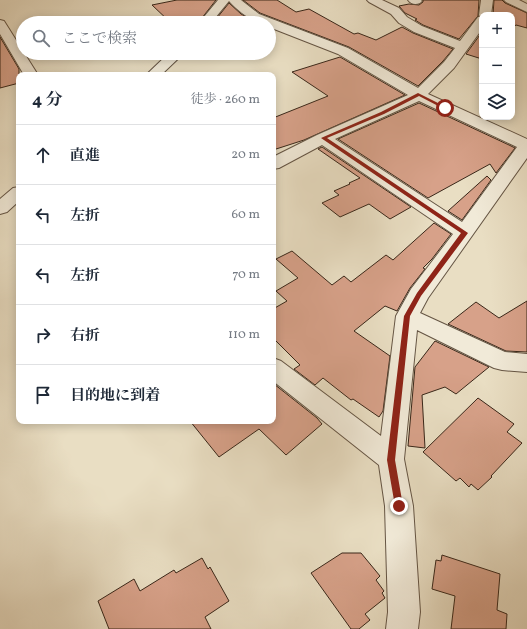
<!DOCTYPE html>
<html lang="ja">
<head>
<meta charset="utf-8">
<style>
  body { margin:0; font-family:Vollkorn,"Noto Serif JP",serif; background:#f6f6f7; color:#1f2937 }
  .controls { position:absolute; right:12px; top:12px; display:grid; overflow:hidden; border-radius:8px; box-shadow:0 2px 10px #0003 }
  .controls button { width:36px; height:36px; display:grid; place-items:center; padding:0; border:0; border-bottom:1px solid #e0e1e3; background:#fff; color:#1f2937; font:20px sans-serif }
  .stop { position:absolute; width:12px; height:12px; margin:-9px; border:3px solid #8f2418; border-radius:50%; background:#fff }
  .stop.end { background:#8f2418; border-color:#fff; box-shadow:0 1px 4px #0008 }
  .list { margin:0; padding:0; list-style:none }
  h2 { display:flex; justify-content:space-between; align-items:center; height:52px; margin:0; padding:0 16px; font-size:17px }
  h2 small { font-size:13px; font-weight:400; color:#747a83 }
  .list li { display:grid; grid-template-columns:26px 1fr auto; gap:12px; align-items:center; box-sizing:border-box; height:60px; padding:0 16px; border-top:1px solid #e0e1e3 }
  .list b { display:block; font-size:15px; white-space:nowrap }
  .list em { font-size:13px; font-style:normal; color:#747a83 }
  .icon { flex:none; width:22px; height:22px; fill:none; stroke:currentColor; stroke-width:2; stroke-linecap:round; stroke-linejoin:round }
  .map { position:relative; flex:none; width:527px; height:629px; overflow:hidden }
  .search { position:absolute; background:#fff; box-shadow:0 2px 10px #0003; left:16px; top:16px; width:260px; height:44px; display:flex; align-items:center; gap:10px; box-sizing:border-box; padding:0 14px; border-radius:22px; color:#747a83; font-size:15px }
  .panel { position:absolute; background:#fff; box-shadow:0 2px 10px #0003; left:16px; top:72px; width:260px; height:352px; border-radius:8px }
  .map>svg:first-child { display:block }
</style>
</head>
<body>
<div class="map">
<svg width="527" height="629" viewBox="0 0 527 629">
  <rect width="100%" height="100%" fill="#e9dec3"/>
  <filter id="stains"><feTurbulence type="fractalNoise" baseFrequency=".005" numOctaves="4"/><feColorMatrix values="0 0 0 0 .2 0 0 0 0 .09 0 0 0 0 .02 0 0 0 .5 -.17"/></filter>
  <radialGradient id="worn" r=".72"><stop offset=".6" stop-color="#630" stop-opacity="0"/><stop offset="1" stop-color="#630" stop-opacity=".3"/></radialGradient>
  <path fill="#d7a189" stroke="#392719" d="M177,0H216L198,23H171L152,5Z
    M243,0H277L296,12L309,9L354,34L358,33L376,40L402,27L413,33L453,49L443,61L418,86L349,47L260,13Z
    M423,0H479L478,16L459,39L423,25L415,20L417,19L405,13L399,6L409,4L419,5L423,2Z
    M494,0H502L505,3L527,13V28L516,25L512,28V15H493Z
    M229,3L241,14L258,23H213Z
    M482,32V59L466,54Z
    M0,37L19,69V83L0,88Z
    M340,57L405,95L304,140L273,150V118L328,96L292,72Z
    M419,103L509,145L515,148L496,173L490,164L428,198L338,139Z
    M322,147L411,207L390,219L369,204L340,217L322,203L339,195L334,191L350,184L349,183L360,178L318,149Z
    M487,176L491,180L462,220L448,211Z
    M434,223L451,234L432,259L423,268L425,269L410,288L397,311L385,306L354,331L390,356L383,411L379,417L353,399L351,400L323,378L315,385L294,369L300,365L273,338V309L287,301L276,291L298,278L276,259L292,251L332,285L344,276L351,282L386,255L393,260Z
    M527,301V352L506,351L448,324L476,302L499,318Z
    M435,341L489,367L456,394L445,387L422,395L425,448L408,446L415,367Z
    M274,384L317,418L322,424L286,455L259,429L219,457L190,421H273Z
    M478,398L514,424L507,432L522,443L491,476L492,477L478,490L471,484L469,487L460,478L456,481L423,452Z
    M342,553H361L380,576L376,580L384,591L382,593L385,598L365,614L370,620L359,629H351L311,573Z
    M442,555L500,574L497,610L507,614L506,629H451L455,596L432,589L436,560L441,561Z
    M202,558L208,569L210,567L229,601L205,617L211,629H109L98,601L134,579L140,591L174,570L176,573Z"/>
  <g fill="none" stroke-linecap="round" stroke-linejoin="round">
    <defs>
      <path id="minor" d="M218,0H241L259,14L348,48L418,88L444,62L455,48L414,32L399,23L391,14L369,2L367,0H382L399,8L407,17L422,26L460,41L478,17H480L479,15L481,0H493L491,15H482V29L454,68L428,94L527,139V158L428,298L420,313L505,352L527,354V372L502,370L494,368L417,330L404,459L413,506L420,612L418,629H386L388,612L385,506L379,465L273,381V358L281,361L381,436L396,316L411,289L453,234L322,145L279,168L273,169V157L317,135L408,95L338,54L269,27V23C253,23 240,13 229,1L211,23H199ZM419,101L517,147L462,222L335,139Z
        M408,0H421L422,1L420,3C415,5 411,4 408,0Z
        M504,0H519L527,4V12L506,2Z
        M0,20L4,21L38,75H24L0,34Z
        M169,53H184L161,75H146Z
        M19,187V201L7,212L0,214V199L13,188Z"/>
    </defs>
    <use href="#minor" stroke="#655544" stroke-width="2"/>
    <use href="#minor" fill="#f1ead8" fill-rule="evenodd"/>
  </g>
  <path fill="#8f2418" d="M418,93L448,108L444,109L419,96L384,114L327,138L468,233L421,296L410,316L395,460L403,506L402,509L399,510L396,509L395,506L387,460L404,316L417,293L461,233L321,138L381,112Z"/>
  <rect width="100%" height="100%" filter="url(#stains)"/>
  <rect width="100%" height="100%" fill="url(#worn)"/>
</svg>
<div class="controls">
<button>+</button>
<button>−</button>
<button><svg class="icon" aria-label="layers" viewBox="0 0 24 24"><path d="M12 4l9 5-9 5-9-5zM3 14l9 5 9-5"/></svg></button>
</div>
<div class="stop" style="left:445px;top:108px"></div>
<div class="stop end" style="left:399px;top:506px"></div>
<div class="search"><svg class="icon" aria-label="search" viewBox="0 0 24 24"><circle cx="10" cy="10" r="6"/><path d="M15 15l6 6"/></svg>ここで検索</div>
<section class="panel">
<h2>4 分<small>徒歩 · 260 m</small></h2>
<ul class="list">
<li><svg class="icon" aria-label="ahead" viewBox="0 0 24 24"><path d="M12 20V5M6 11l6-6 6 6"/></svg><div><b>直進</b></div><em>20 m</em></li>
<li><svg class="icon" aria-label="left" viewBox="0 0 24 24"><path d="M17 20v-9H6M10 6l-5 5 5 5"/></svg><div><b>左折</b></div><em>60 m</em></li>
<li><svg class="icon" aria-label="left" viewBox="0 0 24 24"><path d="M17 20v-9H6M10 6l-5 5 5 5"/></svg><div><b>左折</b></div><em>70 m</em></li>
<li><svg class="icon" aria-label="right" viewBox="0 0 24 24"><path d="M7 20v-9h11M14 6l5 5-5 5"/></svg><div><b>右折</b></div><em>110 m</em></li>
<li><svg class="icon" aria-label="arrive" viewBox="0 0 24 24"><path d="M6 21V4h12l-3 4 3 4H6"/></svg><div><b>目的地に到着</b></div></li>
</ul>
</section>
</div>
</body>
</html>
